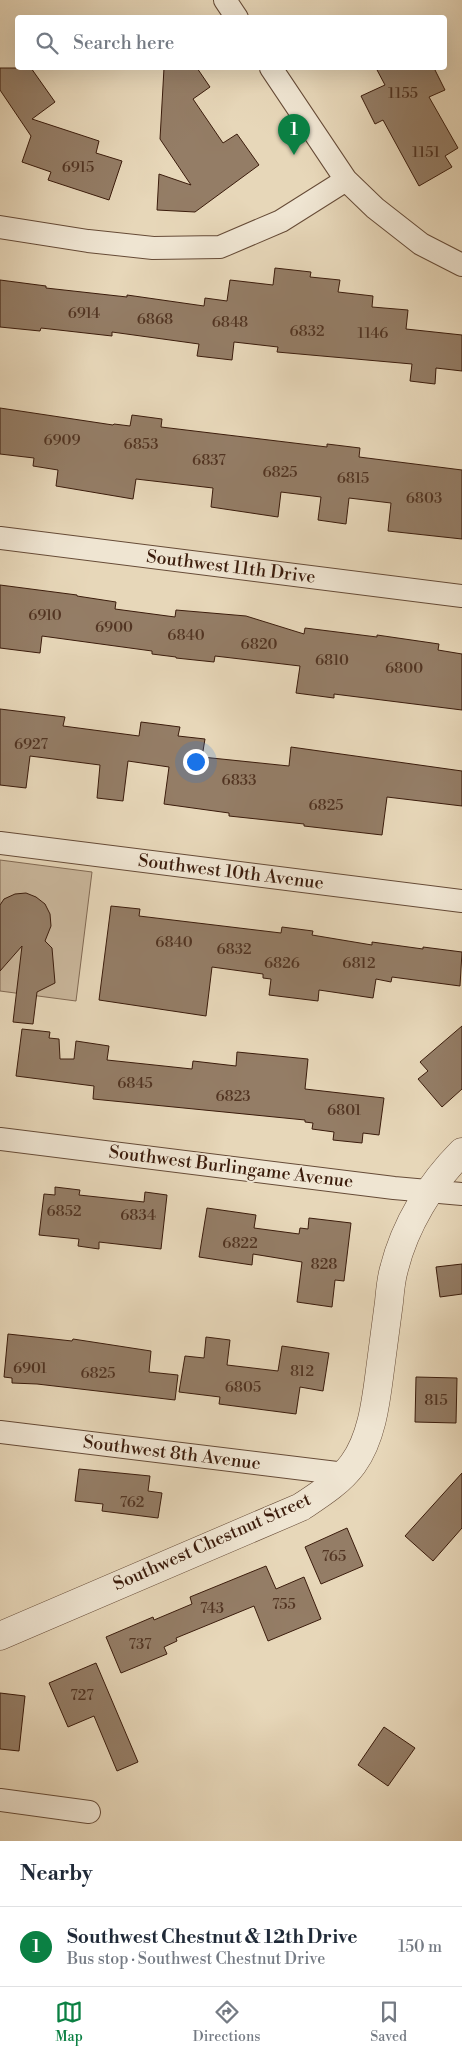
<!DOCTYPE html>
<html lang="en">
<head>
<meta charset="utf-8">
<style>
  body { margin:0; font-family:"Libre Bodoni",serif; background:#f6f6f7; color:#1f2937 }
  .you { position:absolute; left:195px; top:761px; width:18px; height:18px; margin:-12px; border:4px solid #fff; border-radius:50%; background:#1a73e8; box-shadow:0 0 0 8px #1a73e833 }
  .badge { display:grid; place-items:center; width:32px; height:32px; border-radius:50%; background:#0b8043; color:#fff; font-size:16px; font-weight:700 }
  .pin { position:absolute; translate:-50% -41px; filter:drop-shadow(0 1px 2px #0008) }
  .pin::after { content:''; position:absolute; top:26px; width:18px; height:15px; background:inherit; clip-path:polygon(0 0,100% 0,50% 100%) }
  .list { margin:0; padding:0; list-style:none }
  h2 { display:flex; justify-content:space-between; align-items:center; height:65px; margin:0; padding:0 20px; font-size:21px }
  h2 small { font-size:16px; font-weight:400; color:#747a83 }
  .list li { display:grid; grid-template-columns:32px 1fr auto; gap:15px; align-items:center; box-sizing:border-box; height:80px; padding:0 20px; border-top:1px solid #e0e1e3 }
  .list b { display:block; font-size:19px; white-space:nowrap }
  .list p { margin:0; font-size:16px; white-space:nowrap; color:#747a83 }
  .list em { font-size:16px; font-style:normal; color:#747a83 }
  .icon { flex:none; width:28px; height:28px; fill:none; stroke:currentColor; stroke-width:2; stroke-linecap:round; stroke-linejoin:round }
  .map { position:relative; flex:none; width:462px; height:1841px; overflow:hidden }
  .search { position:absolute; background:#fff; box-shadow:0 5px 20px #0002; left:15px; right:15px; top:15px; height:55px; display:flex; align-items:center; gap:12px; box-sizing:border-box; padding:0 18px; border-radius:5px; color:#747a83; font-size:19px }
  .sheet { height:145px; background:#fff }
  nav { display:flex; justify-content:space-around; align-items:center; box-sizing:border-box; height:70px; border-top:1px solid #e0e1e3; background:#fff; font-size:14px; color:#747a83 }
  nav a { display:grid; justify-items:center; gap:2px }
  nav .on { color:#0b8043 }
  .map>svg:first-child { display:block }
</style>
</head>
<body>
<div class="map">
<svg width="462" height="1841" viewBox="0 0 462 1841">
  <rect width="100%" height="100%" fill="#e7d7b9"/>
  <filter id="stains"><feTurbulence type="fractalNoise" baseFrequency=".004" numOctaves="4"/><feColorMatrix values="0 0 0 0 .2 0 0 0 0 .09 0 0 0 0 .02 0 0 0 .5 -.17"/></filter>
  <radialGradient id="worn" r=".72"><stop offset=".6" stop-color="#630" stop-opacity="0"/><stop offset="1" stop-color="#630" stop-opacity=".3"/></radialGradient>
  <path fill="#cab79c" stroke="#826a54" d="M0,860L92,872L76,1001L0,991Z"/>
  <path fill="#947d66" stroke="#3b1c0c" d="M0,68H31L55,102L32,119L99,141L96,153L122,161L109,200L48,180L51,172L22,162L31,136L0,90Z
    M164,68H197L210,87L193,99L223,143L237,134L259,165L195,212L157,210L159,174L191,185L160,139Z
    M376,68H434L445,90L429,97L458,148L445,156L452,167L419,186L383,120L375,124L361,96L385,85Z
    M275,268L311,272L310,277L340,280L338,292L373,296L372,307L408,310L406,329L462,335V371L436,368L435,384L410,381L412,364L277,352L278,347L234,342L232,360L197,356L199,344L112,332V336L41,328L40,331L0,327V280L46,286V288L127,297V295L204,306L205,298L227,301L230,280L273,285Z
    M0,408L113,425L114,424L130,426L132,415L162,419L161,427L327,447V444L360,448L359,457L462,470V539L388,531L391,503L349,498L346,524L318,520L321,497L281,492L278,517L211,507L213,488L136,479L133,499L56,486L58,470L33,466L34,458L0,454Z
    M0,585L77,595V596L116,602L115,609L175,617L176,610L246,616L304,634L305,628L377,637V635L439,644L438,650L462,654V710L334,694V698L296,693L300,666L215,656L214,662L176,658V657L152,654V651L42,636L40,653L0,648Z
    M0,709L65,717L63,726L139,736L141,722L180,727L178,736L205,739L202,757L289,766L291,747L462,771V806L387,797L382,835L304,826V824L229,816V813L164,804L169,767L128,761L123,801L97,798L100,765L30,756L26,788L0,785Z
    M26,893L36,897L45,904L50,914L51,926L45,941L52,948L55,983L37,992L33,1024L13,1022L22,946L0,971V905L4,899L15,894Z
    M111,906L140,909L139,916L281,933L282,927L313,931L312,935L372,945V942L423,949V947L462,952L460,986L392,977L391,982L376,979L373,998L319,990L318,1001L269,995L271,979L263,978V974L212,967L206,1016L99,1000Z
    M462,1026V1089L442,1107L418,1079L428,1071L420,1062Z
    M22,1029L50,1032L49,1038L59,1039L60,1059H74L76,1041L109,1046L107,1060L192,1069L193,1061L236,1066L237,1052L308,1059L305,1089L384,1098L379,1135L363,1133L362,1143L333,1140L334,1132L312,1129L313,1123L305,1122V1120L93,1099L94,1086L16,1076Z
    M55,1187L80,1190L79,1195L144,1202L145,1192L167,1195L161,1249L99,1242V1249L78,1246L79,1239L39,1235L44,1194L55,1195Z
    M207,1208L256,1215L254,1228L299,1234L300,1228L308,1229L309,1218L351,1223L344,1281L335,1280L332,1307L297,1302L302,1262L253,1254L252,1265L199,1257Z
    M462,1264V1294L440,1297L436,1267Z
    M8,1334L72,1341L73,1339L151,1351L149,1372L178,1375L175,1400L37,1384L12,1383V1378L4,1377Z
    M206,1337L230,1340L227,1365L278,1371L282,1346L329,1353L323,1391L300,1387L296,1414L219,1404L220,1397L179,1392L185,1356L204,1358Z
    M416,1377L457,1378L456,1423L415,1422Z
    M79,1469L150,1476L148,1491L162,1493L158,1518L102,1511L103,1504L75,1501Z
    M462,1473V1528L433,1561L405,1536Z
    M347,1528L363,1566L321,1584L305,1547Z
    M266,1566L276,1589L304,1577L321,1619L268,1641L254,1606L176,1638L177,1641L164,1647L167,1654L121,1673L106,1637L153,1617L154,1620L192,1604L190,1597Z
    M96,1663L138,1762L117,1771L94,1716L68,1727L49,1683Z
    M0,1693L25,1696L19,1751L0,1749Z
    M384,1727L415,1748L388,1786L358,1765Z"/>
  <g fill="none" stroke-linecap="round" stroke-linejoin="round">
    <defs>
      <path id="minor" d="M225,0L237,18
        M271,68L346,180L375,208L421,244L462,265
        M0,227L88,241L153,248L220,247L281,221L346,180
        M0,538L462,596
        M0,843L462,901
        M0,1139L394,1188L462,1194
        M0,1432L345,1474
        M0,1800L89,1812"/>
      <path id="tertiary" d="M0,1636L301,1507C319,1495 340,1482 353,1464C372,1438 376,1401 380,1370C383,1347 386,1325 389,1302C390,1291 391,1279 394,1269C405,1225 430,1184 462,1152"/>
    </defs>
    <use href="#minor" stroke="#664b37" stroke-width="24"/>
    <use href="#tertiary" stroke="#664b37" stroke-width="29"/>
    <use href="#minor" stroke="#efe5d2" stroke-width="22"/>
    <use href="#tertiary" stroke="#efe5d2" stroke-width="28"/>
  </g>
  <g text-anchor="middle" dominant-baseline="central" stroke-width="4" stroke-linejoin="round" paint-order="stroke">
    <g font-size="15" fill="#513422">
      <text x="403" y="93">1155</text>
      <text x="426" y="152">1151</text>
      <text x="78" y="167">6915</text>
      <text x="84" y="313">6914</text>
      <text x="155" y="319">6868</text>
      <text x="230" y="322">6848</text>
      <text x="307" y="331">6832</text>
      <text x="373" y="333">1146</text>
      <text x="62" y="440">6909</text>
      <text x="141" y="444">6853</text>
      <text x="209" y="460">6837</text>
      <text x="280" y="472">6825</text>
      <text x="353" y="478">6815</text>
      <text x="424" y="498">6803</text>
      <text x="45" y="615">6910</text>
      <text x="114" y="627">6900</text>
      <text x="186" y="635">6840</text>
      <text x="259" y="644">6820</text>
      <text x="332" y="660">6810</text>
      <text x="404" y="668">6800</text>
      <text x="31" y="744">6927</text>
      <text x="239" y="780">6833</text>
      <text x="326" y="805">6825</text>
      <text x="174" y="942">6840</text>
      <text x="234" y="949">6832</text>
      <text x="282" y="963">6826</text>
      <text x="359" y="963">6812</text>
      <text x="135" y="1083">6845</text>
      <text x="233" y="1096">6823</text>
      <text x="344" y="1110">6801</text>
      <text x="64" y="1211">6852</text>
      <text x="138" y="1215">6834</text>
      <text x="240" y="1243">6822</text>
      <text x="324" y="1264">828</text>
      <text x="30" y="1368">6901</text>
      <text x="302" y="1371">812</text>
      <text x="98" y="1373">6825</text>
      <text x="243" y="1387">6805</text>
      <text x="436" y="1400">815</text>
      <text x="132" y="1502">762</text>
      <text x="334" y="1556">765</text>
      <text x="284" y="1604">755</text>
      <text x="212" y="1608">743</text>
      <text x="140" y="1644">737</text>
      <text x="82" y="1695">727</text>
    </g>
    <g font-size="18" fill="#3b1c0c" stroke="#efe5d2">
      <text transform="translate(231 567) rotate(7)">Southwest 11th Drive</text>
      <text transform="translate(231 872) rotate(7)">Southwest 10th Avenue</text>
      <text transform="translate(231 1167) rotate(7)">Southwest Burlingame Avenue</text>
      <text transform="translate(172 1453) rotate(7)">Southwest 8th Avenue</text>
      <text transform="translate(212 1542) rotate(-24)">Southwest Chestnut Street</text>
    </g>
  </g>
  <rect width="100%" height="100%" filter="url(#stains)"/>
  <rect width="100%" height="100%" fill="url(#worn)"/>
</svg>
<div class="you"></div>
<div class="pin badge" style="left:294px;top:155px">1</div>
<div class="search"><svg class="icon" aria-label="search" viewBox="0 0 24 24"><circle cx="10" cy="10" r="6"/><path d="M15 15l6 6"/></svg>Search here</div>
</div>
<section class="sheet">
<h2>Nearby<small></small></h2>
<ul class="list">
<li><span class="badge">1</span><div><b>Southwest Chestnut &amp; 12th Drive</b><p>Bus stop · Southwest Chestnut Drive</p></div><em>150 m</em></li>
</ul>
</section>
<nav>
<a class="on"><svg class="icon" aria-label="map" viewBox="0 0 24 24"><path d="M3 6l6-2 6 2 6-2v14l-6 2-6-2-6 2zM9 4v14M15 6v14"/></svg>Map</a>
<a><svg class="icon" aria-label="directions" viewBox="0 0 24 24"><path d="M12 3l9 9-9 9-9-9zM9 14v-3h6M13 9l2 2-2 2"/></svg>Directions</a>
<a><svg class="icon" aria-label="saved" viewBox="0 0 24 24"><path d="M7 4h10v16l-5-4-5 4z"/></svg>Saved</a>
</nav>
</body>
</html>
